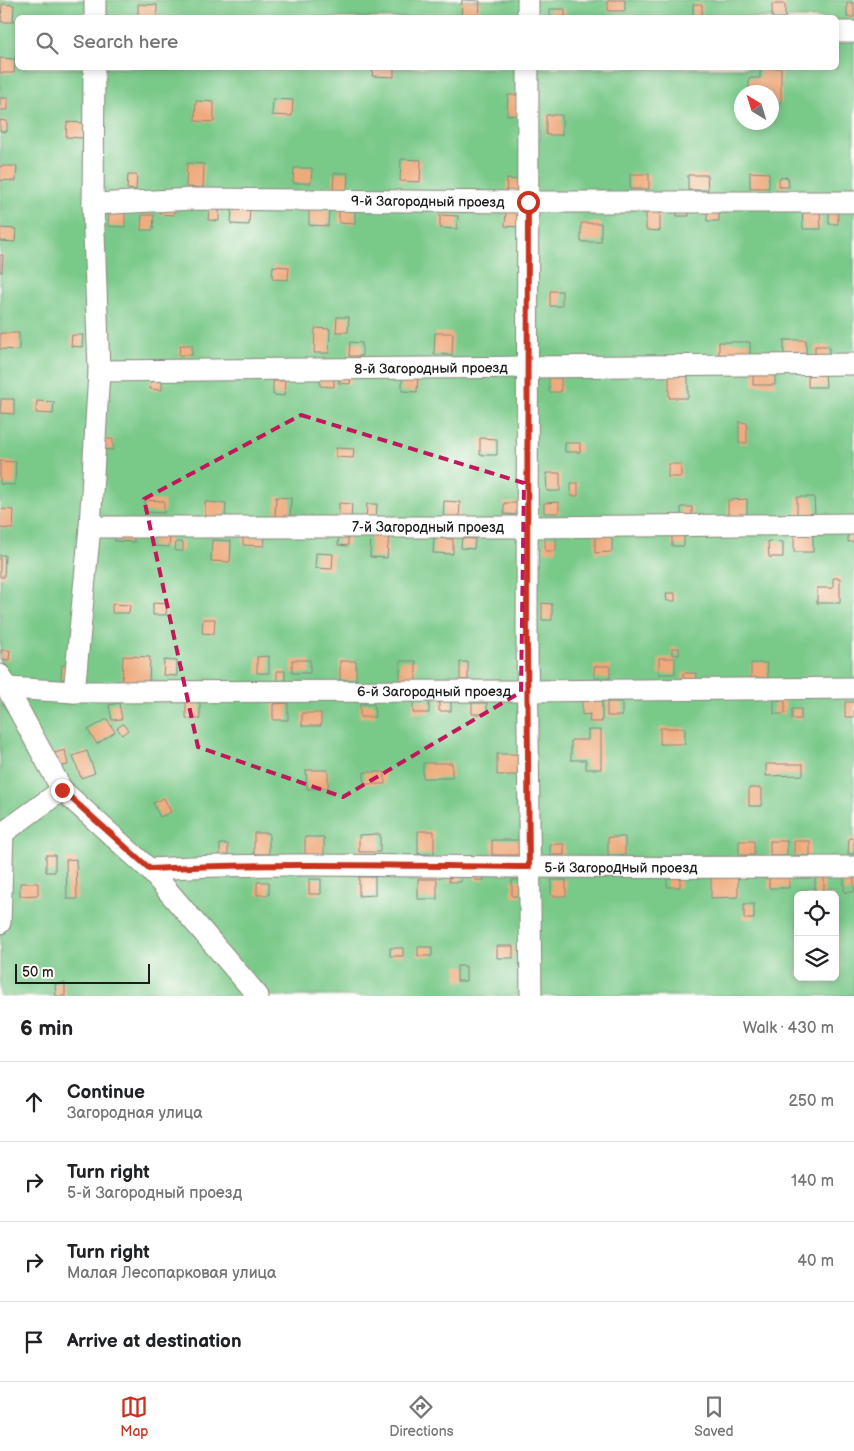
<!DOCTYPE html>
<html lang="en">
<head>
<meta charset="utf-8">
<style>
  body { margin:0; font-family:"Balsamiq Sans",sans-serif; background:#f6f6f6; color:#202124 }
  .controls { position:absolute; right:15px; bottom:15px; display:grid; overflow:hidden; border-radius:8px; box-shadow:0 2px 8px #0003 }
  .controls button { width:45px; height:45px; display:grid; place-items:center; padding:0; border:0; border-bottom:1px solid #e0e0e0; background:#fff; color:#202124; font:25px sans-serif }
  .compass { position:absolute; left:734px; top:85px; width:45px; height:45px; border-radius:50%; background:#fff; box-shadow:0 2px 8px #0003; rotate:322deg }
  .scale { position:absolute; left:15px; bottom:12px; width:135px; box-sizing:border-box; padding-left:5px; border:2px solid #1c1c1c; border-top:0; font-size:14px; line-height:18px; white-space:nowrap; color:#1c1c1c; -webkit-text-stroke:4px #fdfcf7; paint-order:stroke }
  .stop { position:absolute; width:15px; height:15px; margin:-11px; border:4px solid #c8321e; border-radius:50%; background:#fff }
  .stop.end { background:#c8321e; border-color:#fff; box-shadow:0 1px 5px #0008 }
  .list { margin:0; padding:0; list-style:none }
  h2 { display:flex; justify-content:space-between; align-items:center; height:65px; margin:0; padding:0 20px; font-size:21px }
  h2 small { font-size:16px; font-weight:400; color:#757577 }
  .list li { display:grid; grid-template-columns:32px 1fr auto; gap:15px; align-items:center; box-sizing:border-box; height:80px; padding:0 20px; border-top:1px solid #e0e0e0 }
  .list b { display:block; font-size:19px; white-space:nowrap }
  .list p { margin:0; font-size:16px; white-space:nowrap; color:#757577 }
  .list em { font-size:16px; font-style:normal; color:#757577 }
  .icon { flex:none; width:28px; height:28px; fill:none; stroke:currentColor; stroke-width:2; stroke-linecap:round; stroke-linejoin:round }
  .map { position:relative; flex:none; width:854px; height:996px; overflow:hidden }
  .search { position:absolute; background:#fff; box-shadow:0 2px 8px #0003; left:15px; right:15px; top:15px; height:55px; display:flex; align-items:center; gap:12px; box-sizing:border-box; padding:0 18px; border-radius:8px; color:#757577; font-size:19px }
  .sheet { height:385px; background:#fff }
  nav { display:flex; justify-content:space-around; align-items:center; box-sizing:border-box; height:70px; border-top:1px solid #e0e0e0; background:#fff; font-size:14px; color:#757577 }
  nav a { display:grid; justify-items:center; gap:2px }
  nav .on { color:#c8321e }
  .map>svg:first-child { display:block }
</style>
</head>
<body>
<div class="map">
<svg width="854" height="996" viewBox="0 0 854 996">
  <rect width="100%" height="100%" fill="#fdfcf7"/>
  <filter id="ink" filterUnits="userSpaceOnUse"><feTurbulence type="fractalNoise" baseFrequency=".02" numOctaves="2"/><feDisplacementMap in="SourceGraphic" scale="10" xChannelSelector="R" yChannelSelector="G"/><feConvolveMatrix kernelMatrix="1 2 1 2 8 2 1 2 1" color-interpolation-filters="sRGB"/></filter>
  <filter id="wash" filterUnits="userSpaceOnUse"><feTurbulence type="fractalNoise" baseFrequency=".0096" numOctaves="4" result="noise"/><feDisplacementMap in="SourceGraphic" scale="20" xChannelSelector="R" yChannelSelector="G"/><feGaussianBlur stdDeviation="1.12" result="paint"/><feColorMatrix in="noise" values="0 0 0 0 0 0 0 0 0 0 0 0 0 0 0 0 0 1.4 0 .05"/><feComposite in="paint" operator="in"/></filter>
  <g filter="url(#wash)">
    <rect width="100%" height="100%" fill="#f9eddd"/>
    <path fill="#79c989" stroke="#4a7252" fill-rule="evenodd" d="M0,0H854V996H0ZM18,18H836V68H18ZM742,92H772V122H742ZM798,895H835V977H798Z"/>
    <g id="blocks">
      <path fill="#efa97a" d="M462,0L480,1L479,18H461Z
        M608,0H625V11H608Z
        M847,3H854V17H847Z
        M2,4L14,5L13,22H1Z
        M138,4L157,5V18H138Z
        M693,4H702V18H693Z
        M772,4H785V18H772Z
        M550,9H565V18H550Z
        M0,58L15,59L14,73H0Z
        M373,68H394V77L372,76Z
        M760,68H781V103H772V92H749V78H760Z
        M508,95H525L524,116L507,115Z
        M0,98H8V110H0Z
        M273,99L293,100L292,116L272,115Z
        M196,101L214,102V122L195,121Z
        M546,115H562V135H546Z
        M0,120L7,121V132L0,131Z
        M67,122L84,123L83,138L66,137Z
        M401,159L421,160L420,182L400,181Z
        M187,163L204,164L203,188L186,187Z
        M0,166H17L16,181L0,180Z
        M294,168H312L311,183H293Z
        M750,172L769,173V188H750Z
        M334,173H348L347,192L333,191Z
        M630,174H649V189H630Z
        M128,175H137L136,190L127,189Z
        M688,175H707L708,190H688Z
        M788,177L789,187H779V178Z
        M507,179L520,180L519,194L506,193Z
        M160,204L174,205V215L160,214Z
        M677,204H688L689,216H677Z
        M232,206L250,207L249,225L231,224Z
        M209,208L219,209V221L208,220Z
        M802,208H820L821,229H803Z
        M309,209L329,210L328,226L309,225Z
        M339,209L355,210V224L339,223Z
        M646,209H660V231L646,230Z
        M109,210L125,211V227L108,226Z
        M707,210H719V221H707Z
        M506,211L520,212L519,227L505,226Z
        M829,212H838V224H829Z
        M142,215H154L153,230H141Z
        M440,215L458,216L457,229L440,228Z
        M581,223H601V242H581Z
        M0,228L16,229L15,242L0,241Z
        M0,255H3L2,272H0Z
        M273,266L289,267L288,280L272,279Z
        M550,291H562V306H550Z
        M337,317H349L348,332H336Z
        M315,328L330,329L329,353H314Z
        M0,333H19V350L0,349Z
        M435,333H453L452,355L434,354Z
        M72,335H83L82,347L71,346Z
        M784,340H806V355H784Z
        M350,342L362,343V356H349Z
        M719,342H750V359H719Z
        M180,345H192V355H179Z
        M815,346H829V357H815Z
        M753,369H775V385H753Z
        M320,372H334V387L320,386Z
        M669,372H688V398H669Z
        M808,372H825L826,387H808Z
        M339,375L351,376L350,384L339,383Z
        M402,375L418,376L417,392L402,391Z
        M549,378H561V392H549Z
        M151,380L162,381V390L150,389Z
        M273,381H285L284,396L273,395Z
        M1,399H14V414L0,413Z
        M37,401L54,402L53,414L36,413Z
        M739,422L747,423V443H739Z
        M480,438L497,439V455H480Z
        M102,439H113V450L101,449Z
        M565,443H580V452H565Z
        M336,448L354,449L353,458L336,457Z
        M0,461L16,462L15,485L0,484Z
        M668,464H681V477H668Z
        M546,473H560V491H547Z
        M571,483H578V496H571Z
        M276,497L291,498L290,518L275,517Z
        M797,497H814L815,515H797Z
        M747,499V516H728V500Z
        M145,500L164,501V513L144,512Z
        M444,501L460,502L459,521L443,520Z
        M205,502L226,503L225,518L205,517Z
        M559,502V513H544V503Z
        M339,503L352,504L351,518L339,517Z
        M504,503H518V515L504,514Z
        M367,504H377L376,520H366Z
        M681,507H692V517H681Z
        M0,509L14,510L13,529L0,528Z
        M115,532L134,533V542L115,541Z
        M371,532L389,533L387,558L370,557Z
        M794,532H813V552H794Z
        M672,533H684V546H672Z
        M848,533H854V542H848Z
        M595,534H612V552L595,553Z
        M153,535L170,536L169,547L152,546Z
        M243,536L265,537L264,546L243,545Z
        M339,537H348V546L338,545Z
        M545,537H556V551H545Z
        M434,538L453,539V554L433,553Z
        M462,538L475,539L474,549L461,548Z
        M212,540L231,541L230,562L211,561Z
        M768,541L783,542V557H769Z
        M176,542H183V551H175Z
        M316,553L333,554L332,569L315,568Z
        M0,555H5L4,577H0Z
        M833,578H840V603H817V588H833Z
        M666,593H675V601H667Z
        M153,603L167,604L166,615H153Z
        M542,603L552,604V620H542Z
        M112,604L130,605L129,613H112Z
        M203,619H215L214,634L202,633Z
        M672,648H679V655H672Z
        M1,650H10L9,660L1,659Z
        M123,656L150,657L149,683L122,682Z
        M269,656V673H257V657Z
        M659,658H675V674H659Z
        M164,660L177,661V676L163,675Z
        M292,660H310V673H292Z
        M340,661H356V680H340Z
        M400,661H416V681H400Z
        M460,662H468V680H460Z
        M751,663H767L768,678H751Z
        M62,665H71L70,679H61Z
        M594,666H610V678H594Z
        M277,671H285V682L277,681Z
        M683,673H696V681H683Z
        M439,699H451V711H439Z
        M774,700L785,701V714H774Z
        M413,701H429V713H413Z
        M582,701H602V722H589L590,714L582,715Z
        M186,702H200V719H186Z
        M607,702H622V716H607Z
        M845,702H854V717H845Z
        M119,703L122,719L112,720L109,705Z
        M288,703V720H273V704Z
        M472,703H487V714H472Z
        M360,704H374L375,717H360Z
        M792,709H801V719H792Z
        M302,713H321V726H302Z
        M107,719L115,732L97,744L88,730Z
        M123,724L128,730L122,735L117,728Z
        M660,728H685V744H660Z
        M588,730H601V769H586V760H571V740H588Z
        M65,750L68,765L57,767L54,753Z
        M87,751L95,773L81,778L73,756Z
        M497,754H519V775H497Z
        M423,763H452V778H423Z
        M766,764H803V775L766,776Z
        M306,770H328V788L307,789Z
        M364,772H385V784H364Z
        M749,788H762V806H749Z
        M164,798L171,812L160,817L153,803Z
        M418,831H434V854H418Z
        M254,833H269V854H254Z
        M380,834V852H359V835Z
        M305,837H324V856L305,855Z
        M608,837H625V855H608Z
        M849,838H854V854H848Z
        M492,840H520V855H492Z
        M739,841H754V855H739Z
        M770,841H787V856H770Z
        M794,841H810V856H794Z
        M220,844H228V856H220Z
        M550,844H564V855H550Z
        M46,855H55V872H46Z
        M76,859L77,899H67L66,860Z
        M475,872H484V880H475Z
        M815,872H824V895H815Z
        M449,875H461V882H449Z
        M738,875V897L711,898V876Z
        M844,875H854V892H844Z
        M359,877H375V895L359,896Z
        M769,877H789V888H769Z
        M667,878H680V887H667Z
        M309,879H321V894H309Z
        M418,879H437V899H418Z
        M512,880H521V896H512Z
        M551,880H566V896H551Z
        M257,882H269V895H257Z
        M20,883H38V895L20,896Z
        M744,904H754V919H744Z
        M497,946H513V958H497Z
        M418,947H432V956H418Z
        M390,948H403V956H390Z
        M457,966H466V981H457Z
        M65,983V996H56L55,984Z"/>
    </g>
  </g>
  <g filter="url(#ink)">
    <use href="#blocks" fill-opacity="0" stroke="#8a847c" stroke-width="1"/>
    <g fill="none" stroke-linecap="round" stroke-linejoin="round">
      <defs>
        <g id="minor">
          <path d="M95,18V0"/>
          <path d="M528,18V0"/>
          <path d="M836,32H854"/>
          <path d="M528,68L527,643L531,996"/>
          <path id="s1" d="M93,204L193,199L528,202H854"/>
          <path id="s2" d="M99,371L854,364"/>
          <path id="s3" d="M90,527H527L854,524"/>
          <path d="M0,675L62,790L149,869L258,996"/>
          <path d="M8,688L74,692L90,527L99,371L93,204L94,68"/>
          <path id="s4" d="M74,692L528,691L854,688"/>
          <path id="s5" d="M149,869C269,862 389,866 509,867C624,868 739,867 854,867"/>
          <path d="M0,923L3,833L62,790"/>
        </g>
      </defs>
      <use href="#minor" stroke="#8a847c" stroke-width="23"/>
      <use href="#minor" stroke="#fff" stroke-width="21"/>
    </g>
  </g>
  <g fill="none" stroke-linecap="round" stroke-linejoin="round" filter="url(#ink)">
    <path stroke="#c8321e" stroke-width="6" d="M62,790L150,869C276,862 403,866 529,867L527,643L528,202"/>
  </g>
  <path fill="none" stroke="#c2185b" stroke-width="4" stroke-dasharray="10 6" stroke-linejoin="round" d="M301,415L524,483L521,692L343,797L198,747L144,499Z"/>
  <g text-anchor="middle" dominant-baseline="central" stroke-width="4" stroke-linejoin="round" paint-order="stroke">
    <g font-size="14" fill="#1c1c1c" stroke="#fdfcf7">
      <text stroke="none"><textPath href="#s1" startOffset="335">9-й Загородный проезд</textPath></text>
      <text stroke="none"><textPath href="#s2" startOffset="332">8-й Загородный проезд</textPath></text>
      <text stroke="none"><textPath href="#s3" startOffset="338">7-й Загородный проезд</textPath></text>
      <text stroke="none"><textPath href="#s4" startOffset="360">6-й Загородный проезд</textPath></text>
      <text stroke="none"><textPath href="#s5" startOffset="472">5-й Загородный проезд</textPath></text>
    </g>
  </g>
</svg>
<div class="controls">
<button><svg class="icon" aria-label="locate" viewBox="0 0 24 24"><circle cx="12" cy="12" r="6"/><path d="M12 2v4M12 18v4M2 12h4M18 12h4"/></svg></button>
<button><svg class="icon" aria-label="layers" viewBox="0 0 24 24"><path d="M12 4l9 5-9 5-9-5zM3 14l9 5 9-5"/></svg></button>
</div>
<svg class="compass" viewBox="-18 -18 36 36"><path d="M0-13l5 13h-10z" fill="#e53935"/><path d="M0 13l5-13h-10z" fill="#757577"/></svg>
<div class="scale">50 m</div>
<div class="stop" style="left:528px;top:202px"></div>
<div class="stop end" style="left:62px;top:790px"></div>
<div class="search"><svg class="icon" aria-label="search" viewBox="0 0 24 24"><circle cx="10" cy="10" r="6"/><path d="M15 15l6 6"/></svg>Search here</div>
</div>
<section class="sheet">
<h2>6 min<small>Walk · 430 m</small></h2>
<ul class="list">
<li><svg class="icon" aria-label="ahead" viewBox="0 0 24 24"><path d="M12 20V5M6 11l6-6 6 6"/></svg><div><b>Continue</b><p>Загородная улица</p></div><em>250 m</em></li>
<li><svg class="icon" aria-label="right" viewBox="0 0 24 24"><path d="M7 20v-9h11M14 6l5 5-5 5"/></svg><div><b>Turn right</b><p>5-й Загородный проезд</p></div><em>140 m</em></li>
<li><svg class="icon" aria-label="right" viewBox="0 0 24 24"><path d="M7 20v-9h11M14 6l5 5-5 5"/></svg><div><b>Turn right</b><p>Малая Лесопарковая улица</p></div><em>40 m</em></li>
<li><svg class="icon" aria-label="arrive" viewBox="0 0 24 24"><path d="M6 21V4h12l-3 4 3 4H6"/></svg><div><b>Arrive at destination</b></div></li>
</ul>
</section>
<nav>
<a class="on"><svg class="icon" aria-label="map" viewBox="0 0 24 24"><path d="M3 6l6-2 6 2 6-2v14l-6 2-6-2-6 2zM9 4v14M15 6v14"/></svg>Map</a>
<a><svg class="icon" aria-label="directions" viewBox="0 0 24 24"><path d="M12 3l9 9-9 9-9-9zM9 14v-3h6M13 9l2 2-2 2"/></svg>Directions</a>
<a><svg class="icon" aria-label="saved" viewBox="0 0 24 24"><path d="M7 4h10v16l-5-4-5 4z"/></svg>Saved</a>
</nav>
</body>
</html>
